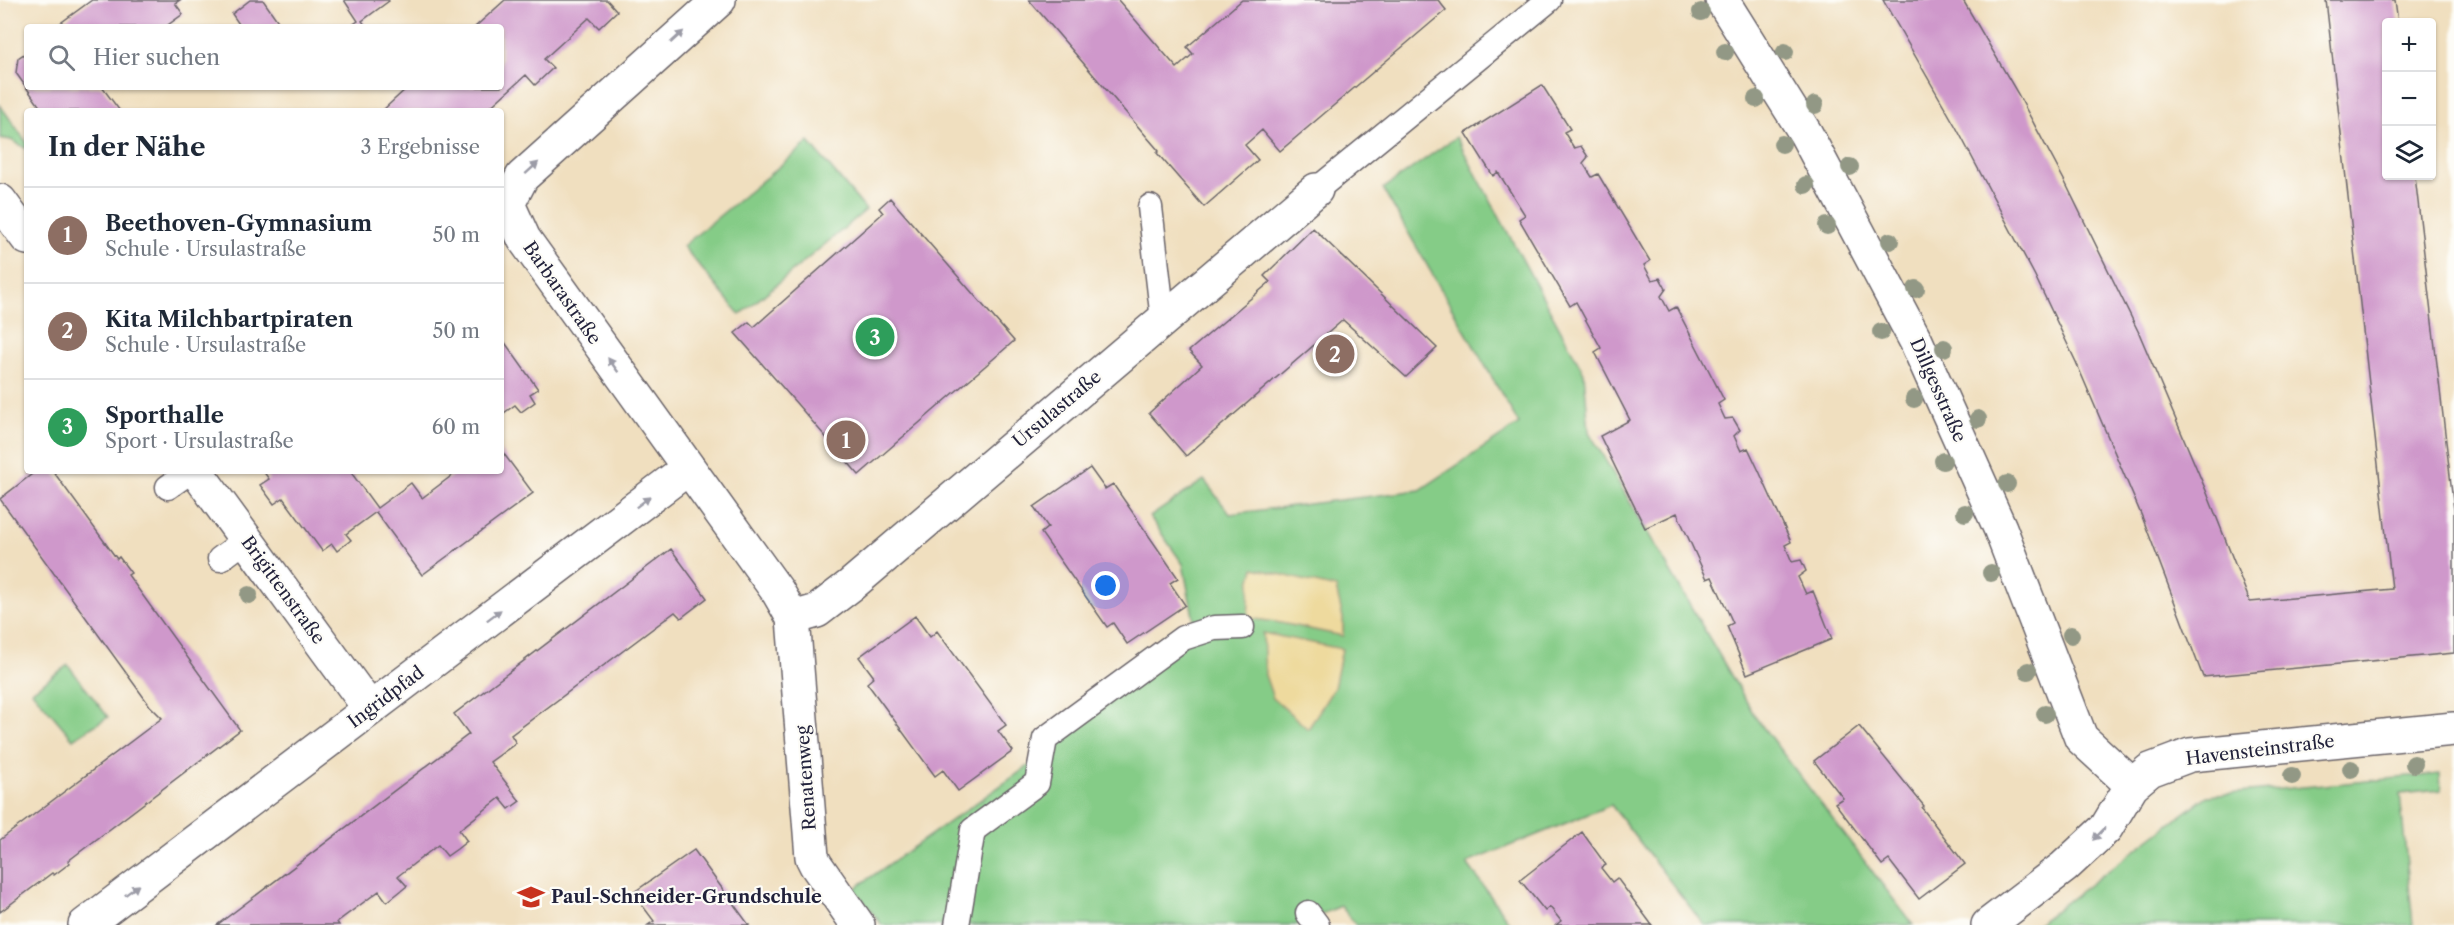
<!DOCTYPE html>
<html lang="de">
<head>
<meta charset="utf-8">
<style>
  body { margin:0; font-family:"Libre Caslon Text",serif; background:#f2f2f3; color:#1f2937 }
  .controls { position:absolute; right:18px; top:18px; display:grid; overflow:hidden; border-radius:6px; box-shadow:0 2px 4px #0004 }
  .controls button { width:54px; height:54px; display:grid; place-items:center; padding:0; border:0; border-bottom:2px solid #e0e1e3; background:#fff; color:#1f2937; font:30px sans-serif }
  .you { position:absolute; left:1106px; top:586px; width:21px; height:21px; margin:-15px; border:4px solid #fff; border-radius:50%; background:#1a73e8; box-shadow:0 0 0 9px #1a73e833 }
  .badge { display:grid; place-items:center; width:39px; height:39px; border-radius:50%; background:#c8321e; color:#fff; font-size:20px; font-weight:700 }
  .pin { position:absolute; translate:-50% -50%; border:3px solid #fff; box-shadow:0 2px 6px #0006 }
  .list { margin:0; padding:0; list-style:none }
  h2 { display:flex; justify-content:space-between; align-items:center; height:78px; margin:0; padding:0 24px; font-size:26px }
  h2 small { font-size:20px; font-weight:400; color:#747a83 }
  .list li { display:grid; grid-template-columns:39px 1fr auto; gap:18px; align-items:center; box-sizing:border-box; height:96px; padding:0 24px; border-top:2px solid #e0e1e3 }
  .list b { display:block; font-size:22px; white-space:nowrap }
  .list p { margin:0; font-size:20px; white-space:nowrap; color:#747a83 }
  .list em { font-size:20px; font-style:normal; color:#747a83 }
  .icon { flex:none; width:33px; height:33px; fill:none; stroke:currentColor; stroke-width:2; stroke-linecap:round; stroke-linejoin:round }
  .map { position:relative; flex:none; width:2454px; height:925px; overflow:hidden }
  .search { position:absolute; background:#fff; box-shadow:0 2px 4px #0004; left:24px; top:24px; width:480px; height:66px; display:flex; align-items:center; gap:15px; box-sizing:border-box; padding:0 21px; border-radius:6px; color:#747a83; font-size:22px }
  .panel { position:absolute; background:#fff; box-shadow:0 2px 4px #0004; left:24px; top:108px; width:480px; height:366px; border-radius:6px }
  .map>svg:first-child { display:block }
</style>
</head>
<body>
<div class="map">
<svg width="2454" height="925" viewBox="0 0 2454 925">
  <rect width="100%" height="100%" fill="#fdfcf7"/>
  <filter id="ink" filterUnits="userSpaceOnUse"><feTurbulence type="fractalNoise" baseFrequency=".0167" numOctaves="2"/><feDisplacementMap in="SourceGraphic" scale="12" xChannelSelector="R" yChannelSelector="G"/><feConvolveMatrix kernelMatrix="1 2 1 2 8 2 1 2 1" color-interpolation-filters="sRGB"/></filter>
  <filter id="wash" filterUnits="userSpaceOnUse"><feTurbulence type="fractalNoise" baseFrequency=".008" numOctaves="4" result="noise"/><feDisplacementMap in="SourceGraphic" scale="24" xChannelSelector="R" yChannelSelector="G"/><feGaussianBlur stdDeviation="1.35" result="paint"/><feColorMatrix in="noise" values="0 0 0 0 0 0 0 0 0 0 0 0 0 0 0 0 0 1.4 0 .05"/><feComposite in="paint" operator="in"/></filter>
  <g filter="url(#wash)">
    <rect width="100%" height="100%" fill="#f0dfbf"/>
    <path fill="#85cc87" stroke="#547761" stroke-width="1.5" d="M0,105L27,143V149L11,140L0,138Z
      M1456,137L1584,373L1589,432L1756,718L1913,925H1704L1611,805L1467,863L1511,925H1356L1341,906L1295,925H882L854,889L1034,762L1035,738L1194,621L1183,564L1150,517L1204,480L1230,514L1420,490L1519,424L1383,189Z
      M809,142L866,210L740,315L683,246Z
      M68,665L108,717L73,739L32,691Z
      M2440,774L2441,790L2400,794L2413,925H2036L2207,796Z"/>
    <path fill="#eeda9e" stroke="#887e6c" stroke-width="1.5" d="M1254,568L1336,588L1343,618V636L1276,622L1248,618L1250,583Z
      M1263,633L1342,649L1334,688L1308,729L1273,698L1265,675Z"/>
    <g id="blocks">
      <path fill="#cf98cb" d="M92,0H180L175,3L183,14L165,27H55Z
        M250,0H263L282,27H241L232,14Z
        M344,0H388L389,1L362,21L367,27H349L358,21Z
        M505,0H607L617,11L599,28L589,18L544,59L553,68L535,85L526,75L486,111H382L408,87H501V27H475Z
        M1029,0H1118L1177,68L1193,54L1187,47L1242,0H1438L1446,10L1280,151L1262,130L1245,145L1258,160L1204,207L1157,153L1159,151Z
        M1883,0H1963L2018,94L2064,180L2139,333L2207,493L2250,602L2392,589L2326,0H2395L2398,22H2386V176H2415L2454,510V653L2203,677L2143,519L2076,362L2035,276L1956,127Z
        M27,52V87H102L120,111H43L16,73L18,58Z
        M1542,85L1570,129L1564,132L1574,148L1581,146L1588,157L1583,163L1592,177L1598,174L1650,261L1644,265L1652,280L1660,278L1666,289L1661,296L1669,311L1676,307L1724,400L1718,404L1725,419L1733,418L1740,430L1734,436L1741,451L1748,448L1759,471L1791,542L1785,545L1792,562L1801,560L1806,571L1798,577L1806,594L1813,591L1832,639L1747,674L1727,626L1733,623L1728,612L1712,577L1707,579L1677,513L1645,528L1600,436L1630,420L1595,352L1601,348L1576,302L1570,306L1519,219L1525,215L1498,172L1493,176L1466,133Z
        M890,198L1014,341L859,475L735,333L749,322L754,327L883,213L879,208Z
        M1313,228L1437,348L1406,377L1343,320L1186,456L1149,413L1202,365L1189,351L1270,282L1264,276Z
        M501,337L538,389L530,394L535,402L521,412L515,405L501,415Z
        M501,450L533,493L422,575L376,512L346,534L351,540L337,551L332,544L322,551L283,498L274,504L260,485L269,479L263,471H350L377,508L411,483L422,498L458,471H501Z
        M1090,468L1105,489L1113,484L1178,578L1170,583L1185,605L1127,644L1113,623L1107,627L1041,533L1048,527L1034,507Z
        M36,471H53L117,559L119,557L131,573L128,575L240,730L68,861L70,863L54,875L52,873L0,912V840L162,718L150,706L0,499Z
        M671,549L707,598L681,618L675,612L511,735L516,743L490,762L520,801L509,809L500,798L459,830L467,841L457,849L447,856L438,845L398,876L407,886L387,902L379,891L337,922L339,925H217L469,734L454,714Z
        M915,616L930,637L937,631L1006,725L998,731L1013,751L958,791L943,770L935,776L867,683L874,677L859,657Z
        M1859,726L1924,806L1922,808L1965,864L1919,899L1889,860L1882,865L1835,803L1843,798L1814,761Z
        M1582,832L1606,865L1601,868L1612,882L1617,878L1652,925H1556L1561,921L1550,907L1545,911L1520,880Z
        M694,850L749,925H648L654,921L633,893Z"/>
    </g>
  </g>
  <g filter="url(#ink)">
    <use href="#blocks" fill-opacity="0" stroke="#6a6469" stroke-width="1.5"/>
    <g fill="none" stroke-linecap="round" stroke-linejoin="round">
      <defs>
        <path id="service" d="M1316,190L1549,0
          M1150,207L1163,320
          M168,487L191,471
          M220,559L247,539
          M1308,913L1317,925
          M957,925L973,830L1037,783L1045,739L1183,638L1214,628L1242,627"/>
        <path id="minor" d="M719,0L522,177L508,204L524,239L778,592L793,618L812,857L816,865L858,925
          M1722,0L1806,134L1916,341L2000,528L2081,738L2132,785
          M0,201L27,238
          M196,471L370,709
          M793,618L817,611L851,585L1316,190
          M85,925L687,469
          M1988,925L2064,867L2106,828L2132,785L2150,770L2190,755L2454,729"/>
      </defs>
      <use href="#service" stroke="#6a6469" stroke-width="27"/>
      <use href="#minor" stroke="#6a6469" stroke-width="36"/>
      <use href="#service" stroke="#fff" stroke-width="24"/>
      <use href="#minor" stroke="#fff" stroke-width="33"/>
    </g>
    <g fill="#929885">
      <circle cx="1701" cy="12" r="9"/>
      <circle cx="1725" cy="52" r="9"/>
      <circle cx="1785" cy="52" r="9"/>
      <circle cx="1756" cy="99" r="9"/>
      <circle cx="1815" cy="105" r="9"/>
      <circle cx="1782" cy="144" r="9"/>
      <circle cx="1850" cy="167" r="9"/>
      <circle cx="1806" cy="185" r="9"/>
      <circle cx="1827" cy="226" r="9"/>
      <circle cx="1890" cy="241" r="9"/>
      <circle cx="1916" cy="289" r="9"/>
      <circle cx="1881" cy="332" r="9"/>
      <circle cx="1944" cy="348" r="9"/>
      <circle cx="1914" cy="399" r="9"/>
      <circle cx="1978" cy="419" r="9"/>
      <circle cx="1943" cy="461" r="9"/>
      <circle cx="2007" cy="484" r="9"/>
      <circle cx="1965" cy="513" r="9"/>
      <circle cx="1991" cy="573" r="9"/>
      <circle cx="249" cy="595" r="9"/>
      <circle cx="2071" cy="635" r="9"/>
      <circle cx="2028" cy="671" r="9"/>
      <circle cx="2045" cy="714" r="9"/>
      <circle cx="2414" cy="764" r="9"/>
      <circle cx="2351" cy="769" r="9"/>
      <circle cx="2292" cy="776" r="9"/>
    </g>
    <defs><path id="oneway-solid" d="M-6-.8H1V-3.2L6.5 0L1 3.2V.8H-6Z" transform="scale(1.5)"/></defs>
    <g fill="#9c9ca7">
      <use href="#oneway-solid" transform="translate(677 37) rotate(-42)"/>
      <use href="#oneway-solid" transform="translate(532 168) rotate(-42)"/>
      <use href="#oneway-solid" transform="translate(613 365) rotate(-126)"/>
      <use href="#oneway-solid" transform="translate(643 502) rotate(-37)"/>
      <use href="#oneway-solid" transform="translate(494 615) rotate(-37)"/>
      <use href="#oneway-solid" transform="translate(2099 834) rotate(135)"/>
      <use href="#oneway-solid" transform="translate(132 890) rotate(-37)"/>
    </g>
  </g>
  <defs>
    <symbol id="school-bare" viewBox="-9 -9 18 18"><path d="M0-5L7-2L0 1L-7-2ZM-4 1L0 2.5L4 1V4Q0 6-4 4Z" fill="#c8321e" stroke="#fdfcf7" stroke-width="2.5" paint-order="stroke"/></symbol>
  </defs>
  <g fill-rule="evenodd">
    <use href="#school-bare" x="512" y="878" width="38" height="38"/>
  </g>
  <g text-anchor="middle" dominant-baseline="central" stroke-width="4.5" stroke-linejoin="round" paint-order="stroke">
    <g font-size="18" fill="#22223b" stroke="#fdfcf7">
      <text transform="translate(562 293) rotate(55)">Barbarastraße</text>
      <text transform="translate(1938 390) rotate(66)">Dillgesstraße</text>
      <text transform="translate(1057 409) rotate(-40)">Ursulastraße</text>
      <text transform="translate(283 590) rotate(54)">Brigittenstraße</text>
      <text transform="translate(386 697) rotate(-37)">Ingridpfad</text>
      <text transform="translate(2260 750) rotate(-7)">Havensteinstraße</text>
      <text transform="translate(806 778) rotate(-94)">Renatenweg</text>
    </g>
    <g font-size="18" font-weight="bold" fill="#22223b" stroke="#fdfcf7" text-anchor="start">
      <text x="551" y="897">Paul-Schneider-Grundschule</text>
    </g>
  </g>
</svg>
<div class="controls">
<button>+</button>
<button>−</button>
<button><svg class="icon" aria-label="layers" viewBox="0 0 24 24"><path d="M12 4l9 5-9 5-9-5zM3 14l9 5 9-5"/></svg></button>
</div>
<div class="you"></div>
<div class="pin badge" style="left:846px;top:440px;background:#8d6e63">1</div>
<div class="pin badge" style="left:1335px;top:354px;background:#8d6e63">2</div>
<div class="pin badge" style="left:875px;top:337px;background:#2e9e5b">3</div>
<div class="search"><svg class="icon" aria-label="search" viewBox="0 0 24 24"><circle cx="10" cy="10" r="6"/><path d="M15 15l6 6"/></svg>Hier suchen</div>
<section class="panel">
<h2>In der Nähe<small>3 Ergebnisse</small></h2>
<ul class="list">
<li><span class="badge" style="background:#8d6e63">1</span><div><b>Beethoven-Gymnasium</b><p>Schule · Ursulastraße</p></div><em>50 m</em></li>
<li><span class="badge" style="background:#8d6e63">2</span><div><b>Kita Milchbartpiraten</b><p>Schule · Ursulastraße</p></div><em>50 m</em></li>
<li><span class="badge" style="background:#2e9e5b">3</span><div><b>Sporthalle</b><p>Sport · Ursulastraße</p></div><em>60 m</em></li>
</ul>
</section>
</div>
</body>
</html>
